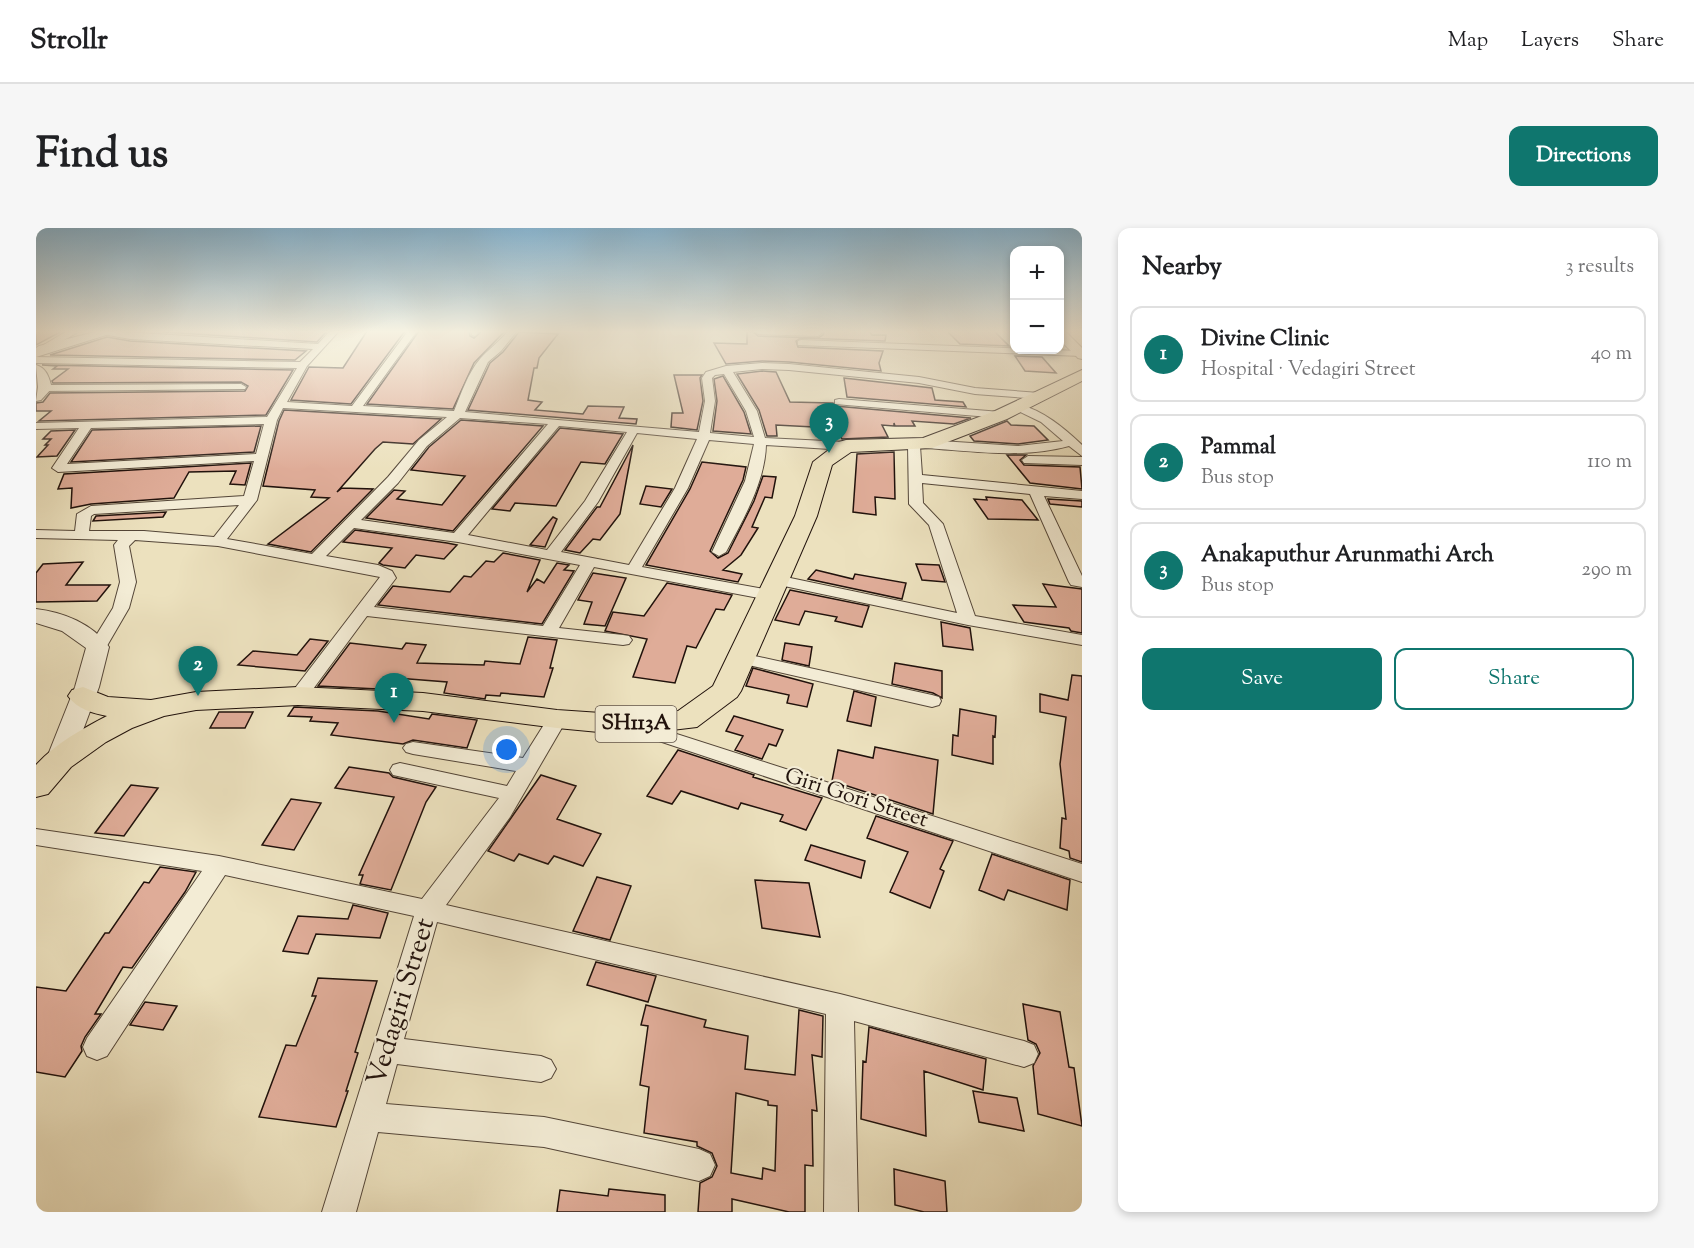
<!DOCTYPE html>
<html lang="en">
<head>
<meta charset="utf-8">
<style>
  body { margin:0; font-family:"Sorts Mill Goudy",serif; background:#f6f6f6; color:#202124 }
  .controls { position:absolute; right:18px; top:18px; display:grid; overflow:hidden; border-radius:12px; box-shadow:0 3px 9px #0003 }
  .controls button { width:54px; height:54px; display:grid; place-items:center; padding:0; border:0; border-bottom:2px solid #e0e0e0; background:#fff; color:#202124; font:30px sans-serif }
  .you { position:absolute; left:471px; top:522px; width:21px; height:21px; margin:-15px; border:4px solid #fff; border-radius:50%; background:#1a73e8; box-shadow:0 0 0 9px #1a73e833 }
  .badge { display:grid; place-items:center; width:39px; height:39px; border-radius:50%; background:#0f766e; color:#fff; font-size:20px; font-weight:700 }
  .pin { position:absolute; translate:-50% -50px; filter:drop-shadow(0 2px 3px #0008) }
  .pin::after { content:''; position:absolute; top:32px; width:21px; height:18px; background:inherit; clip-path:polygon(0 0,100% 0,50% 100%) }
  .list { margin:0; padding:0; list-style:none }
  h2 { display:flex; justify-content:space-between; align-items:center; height:78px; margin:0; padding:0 24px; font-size:26px }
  h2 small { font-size:20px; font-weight:400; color:#757577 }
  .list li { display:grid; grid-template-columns:39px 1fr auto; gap:18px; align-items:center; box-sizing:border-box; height:96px; margin:0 12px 12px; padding:0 12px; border:2px solid #e0e0e0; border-radius:12px }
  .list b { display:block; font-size:22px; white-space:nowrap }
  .list p { margin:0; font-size:20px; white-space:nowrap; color:#757577 }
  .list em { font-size:20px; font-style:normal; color:#757577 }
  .actions { display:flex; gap:12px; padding:18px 24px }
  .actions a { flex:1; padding:14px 0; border:2px solid #0f766e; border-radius:12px; text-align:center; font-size:21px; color:#0f766e }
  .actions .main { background:#0f766e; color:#fff }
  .map { position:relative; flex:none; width:1046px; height:984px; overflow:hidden; border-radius:12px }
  header { display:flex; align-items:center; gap:36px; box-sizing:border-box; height:84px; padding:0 30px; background:#fff; border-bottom:2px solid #e0e0e0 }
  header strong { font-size:28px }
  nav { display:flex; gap:33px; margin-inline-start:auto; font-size:21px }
  .intro { display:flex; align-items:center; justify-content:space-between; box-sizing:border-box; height:144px; padding:0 36px }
  h1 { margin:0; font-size:42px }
  .button { padding:15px 27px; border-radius:12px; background:#0f766e; color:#fff; font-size:21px; font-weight:700 }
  main { display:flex; gap:36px; padding:0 36px }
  aside { flex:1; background:#fff; border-radius:12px; box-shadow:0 3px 9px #0003 }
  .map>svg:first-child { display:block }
</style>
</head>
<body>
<header>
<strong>Strollr</strong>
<nav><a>Map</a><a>Layers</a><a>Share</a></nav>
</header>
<div class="intro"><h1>Find us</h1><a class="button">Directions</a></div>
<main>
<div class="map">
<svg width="1046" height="984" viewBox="0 0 1046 984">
  <rect width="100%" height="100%" fill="#ece1be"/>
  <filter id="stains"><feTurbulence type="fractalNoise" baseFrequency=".00333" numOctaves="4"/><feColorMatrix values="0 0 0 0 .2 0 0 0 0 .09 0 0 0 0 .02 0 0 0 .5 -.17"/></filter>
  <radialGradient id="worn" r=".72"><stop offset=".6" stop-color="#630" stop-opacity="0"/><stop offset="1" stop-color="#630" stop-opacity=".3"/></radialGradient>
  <path fill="#dfac98" stroke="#21120c" stroke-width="1.5" fill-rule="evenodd" d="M0,103H26L0,117Z
    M114,103H291L281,114Z
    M331,103H369L315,176L255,172L273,139L307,140Z
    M383,103H433L434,108L438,110L446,103H469L438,135L417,181L331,176Z
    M711,103H716L722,108L782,110L787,107L788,103H833L836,107H850L849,113L765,110L760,113L762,119L847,123L843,135L845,143L753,134L726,133L690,136L678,115L711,116Z
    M911,103H958L973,118L924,116Z
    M483,104L522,106L503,130L501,140H498L492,172L506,174L499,182L547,186L552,178L588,179L583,190L601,191L600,196L432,182L454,135L467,124Z
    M71,109L94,113L270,123L259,132L14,127Z
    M979,128L1006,129L1020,145L989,143Z
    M6,137L257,142L230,187L3,193L15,183H0V175L7,174L14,165L209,163L212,158L205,154L17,155L16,153L32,141H17L21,138Z
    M726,143L740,144L754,174L797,175L799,178L935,190L918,196L876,193L879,198H859L858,195V198L846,197L852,209L806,211L802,205L781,204L778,199L740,197L741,208H731L723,182L701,146Z
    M638,147H666L664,150L667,173L661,202L635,199L636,185H647Z
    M687,148L708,184L715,206L677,203L681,173L678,151Z
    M808,150L896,160L899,172L927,174L930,179L811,169Z
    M248,182L405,191L377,216L347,214L339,221L301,264L306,260L337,261L275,324L232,316L293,270L275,269L279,262L227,258L243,193Z
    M425,192L507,198L417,303L330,290L358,262L369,263L361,271L406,277L429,248L375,242L393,219Z
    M971,193L975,197L998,198L1012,212L982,216L938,213L934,208Z
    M225,198L218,224L35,234L56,202Z
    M524,200L587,206L569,236L545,234L520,278L479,275L474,283L456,281Z
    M39,202L21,228L1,229L12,217H9L15,211H7L15,203Z
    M597,217L584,286L564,312L557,311L544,325L529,322L561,279H564Z
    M858,224L859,271L839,269L840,287L817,284L821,226Z
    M971,227H990L984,232L988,237L1044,239L1046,261L994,255Z
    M666,234L710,239L707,252L674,323L682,330L692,325L718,273L727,248L740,249L736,270L729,269L716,299L722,300L705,327L687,342L706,346L702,354L610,337L654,261Z
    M215,235L209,257L194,256L200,243L153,244L138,270L55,276L35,280L36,260L22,261L28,246Z
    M610,258L636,261L625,279L604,276Z
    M950,269L986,272L1002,292L952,291L938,271L951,272Z
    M1012,271L1046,273V279L1014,276Z
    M130,284L127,289L57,293L60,288Z
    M517,289L521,291L509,319L494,317Z
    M319,302L411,315L421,317L408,331L380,327L369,340L347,337L343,335L356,320L307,314Z
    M467,325L504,332L491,364L501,351L508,355L521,335L533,337L528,342L538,343L506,396L342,377L357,358L414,364L428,348L435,349L450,333L458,334Z
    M47,334L30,357H74L61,373L0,374V345L7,336Z
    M880,336L903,337L909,354L886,352Z
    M780,342L817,351L819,346L870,355L866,371L772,351Z
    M557,345L590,350L569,398L548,396L556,374L542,372Z
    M631,355L696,367L688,382L680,381L660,420L651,418L639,455L597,449L611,411L569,403L577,384L608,388Z
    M1007,356L1046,361V405L1035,403L1033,400L988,394L977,377L1020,379Z
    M754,362L833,378L826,399L799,393L801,389L769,383L763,397L739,392Z
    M905,394L934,400L937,422L907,418Z
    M492,409L521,412L514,440H517L508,469L465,465L464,468L450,467L449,471L408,465L411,454L348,449L342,461L282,458L314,415L366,421L370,415L390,417L381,435L448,437L449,433L484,436Z
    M274,411L292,413L269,443L202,437L217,423L261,427Z
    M749,415L776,419L773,438L746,432Z
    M859,435L906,443V470L897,465L856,456Z
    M717,440L777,456L771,479L751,475L753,467L710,458Z
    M1036,447L1046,448V634L1034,630L1033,623L1024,620L1026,590L1030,591L1024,536L1030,489L1004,484V466L1032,472Z
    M818,463L840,469L835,498L811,493Z
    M258,479L342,483L393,491L396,486L441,492L431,520L377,512L367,516L295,507L302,495L274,493L276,489L252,488Z
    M924,481L960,488L959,509L957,508V536L916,527L917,507L922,508Z
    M183,484H217L209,500H174Z
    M698,488L747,502L740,518L733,516L726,531L699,522L707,508L690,503Z
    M839,519L902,532L897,586L796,553L802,522L837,530Z
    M642,522L718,547L717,549L786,570L770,602L744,593L747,587L705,575L702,581L645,563L636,576L611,568Z
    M313,539L353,545L357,549L400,559L390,574L355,662L324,656L327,647H323L358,569L299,560Z
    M505,547L540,558L521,591L565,606L547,638L518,628L512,636L483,626L478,633L452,623Z
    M95,557L122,560L88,608L59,605Z
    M255,571L285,575L258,622L226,617Z
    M840,588L917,613L904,641L908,643L894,680L854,664L872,624L831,610Z
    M775,617L829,633L825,650L769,632Z
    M956,626L1034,652L1031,682L972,662L968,672L943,662Z
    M124,639L160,644L149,664L96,740L87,739L59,786H65L49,809L45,818L46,823L29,849L0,844V759L30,763L69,705H73L108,654L113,655Z
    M561,649L595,658L574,712L537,703Z
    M719,652L773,655L784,709L726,700Z
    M317,677L352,685L344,710L280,706L272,726L247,723L262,688L312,691Z
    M560,734L620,748L612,774L551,757Z
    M282,750L341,753L319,824L322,825L310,863H312L300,899L223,889L250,817L260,818L280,768H276Z
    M109,774L141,778L127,802L94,797Z
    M987,776L1024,784L1033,839L1038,840L1046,898L1002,886L997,838L1004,825L1000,816L992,812Z
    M610,777L670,792L668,799L712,808L709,841L759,847L763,782L787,788L786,829L776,827L781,883L776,882L777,938L769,937V984H753L696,971V984H662L664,955L676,949L681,938L676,925L661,918V914L608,905L613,859L604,857L612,798L605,797ZM700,865L732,873V877L741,878L739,943L727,940L726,951L695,945Z
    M833,799L950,831L947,862L888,843L890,908L825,891L827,833L830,834Z
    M937,863L981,870L988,903L943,894Z
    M858,941L909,953L911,984H888L859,977Z
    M573,961L629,967V984H521L524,962L572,968Z"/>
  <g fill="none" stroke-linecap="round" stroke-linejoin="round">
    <defs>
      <path id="minor" d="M31,103H44L9,123L1,121Z
        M72,103L282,116L294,103H303L271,138L251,174L316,178L372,103H381L327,178L418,183C425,166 432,145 444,131C453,121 464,113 472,103H481L465,123L452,134L429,184L663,204L669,173L666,150L670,144L690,138L726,135L753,136L883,149L939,160L1004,165L1009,168L1004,171L939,166L883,155L753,142L726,141L697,144L721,183L729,210L810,214L816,218L810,222L730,217C729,254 707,292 690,324L683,328L676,324L709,253L718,216L673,212L652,260L606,339L734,362L740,364L742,367L740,370L734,372L558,339L523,400L587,407L593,408L596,412L593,416L587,417L331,388L269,472H255L253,468L344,349L182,318L99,312L93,318L100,354L93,380L68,423H56L53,419L77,380L84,354L78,317L82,312L0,310V302L39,303L41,286L55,278L208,268L218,233L22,244L16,240L43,200L0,201V195L231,189L261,140L0,135V129L264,134L277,121L94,111L72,107ZM688,146L710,183L718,209L674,205L679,173L676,150L679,147ZM247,180L411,189L383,212L352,249L276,326L191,311L221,272L241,192ZM424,190L512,196L418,305L325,292L362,255L391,218ZM228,196L220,226L31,236L55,200ZM523,198L591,204L549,273L511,322L432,307ZM601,205L661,211L639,260L593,337L525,324L562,274ZM203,277L178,309L108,303H53L55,288L58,286ZM318,300L422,314L544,337L507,398L338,379L360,350L356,343L342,337L290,328Z
        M435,103H444L439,108L436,107Z
        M718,103H785L786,105L782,108L722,106Z
        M765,112L1043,123L1046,124V128L762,117V113Z
        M205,156L210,159L209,161L9,163L4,160L9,157Z
        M803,171L965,184L971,187L965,190L799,176V172Z
        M982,176C1008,183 1027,199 1046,217V228L1033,218C986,231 937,223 889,220L883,216L889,212L982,218L1027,213L1005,194L978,181V177Z
        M878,214L884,218L886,247L1046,263V271L1008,268L1046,348V359L1035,357L1033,354L994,266L886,255L887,275L907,296L939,388L1046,407V417L932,397L734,355L732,352L734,349L740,347L921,385L893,297L873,276L872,218Z
        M992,228L1046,229V237L988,235L986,232Z
        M705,425L896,467L903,469L905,473L903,477L896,479L699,434L696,430L699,426Z
        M521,485L528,487L531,491L474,589L410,677L804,766L988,813L998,817L1002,826L998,835L988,839L818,793L822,984H788L790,786L401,694L368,811L505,828L515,832L520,841L515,850L505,854L361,836L350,876L508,889L663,921L674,926L679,937L674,948L663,953L508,919L342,904L320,984H286L378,688L189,647L71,828L61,832L51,828L47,819L51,810L166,643L0,617V601L183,628L386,671L463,570L357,547L354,542L357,537L364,535L471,558L480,543L377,526L370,524L367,520L370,516L377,514L487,530L514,487Z
        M594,491L1046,636V654L587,501L584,497L587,493Z"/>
      <path id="tertiary" d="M63,103H83L0,129V120L3,118Z
        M1023,103H1029L1046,120V131L1042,130L1023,111Z
        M0,137C11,140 13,150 16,160L5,172L0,173L2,159Z
        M0,381C27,384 57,396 73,419L63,459L36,532L33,538L23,541L13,538L10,532L39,459L50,420L26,403L0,395Z"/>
      <path id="primary" d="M1046,142V153L971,191L896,220L815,224L796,237L781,288L705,463L701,469L661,499L594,507L521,500L387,483L262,477L160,482L128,488L96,500L70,514L35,539L12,566L0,569V537C20,515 46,501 71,488C56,485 41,481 32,468L36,462L47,459L72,469L115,472L160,464L262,459L387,465L521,482L594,487L642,483L677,458L759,288L777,234L803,214L810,212L887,210L959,183Z"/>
    </defs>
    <use href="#minor" stroke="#544638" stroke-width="2"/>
    <use href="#tertiary" stroke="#544638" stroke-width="2"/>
    <use href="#primary" stroke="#21120c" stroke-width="2"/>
    <use href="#minor" fill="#f3ecd5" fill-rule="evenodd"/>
    <use href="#tertiary" fill="#f3ecd5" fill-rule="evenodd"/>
    <use href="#primary" fill="#ece1be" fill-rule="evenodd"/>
  </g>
  <linearGradient id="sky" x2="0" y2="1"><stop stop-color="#88b7d4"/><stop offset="0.43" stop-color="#f6f2e2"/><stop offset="1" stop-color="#f6f2e2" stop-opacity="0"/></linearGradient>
  <rect width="1046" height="241" fill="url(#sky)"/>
  <g text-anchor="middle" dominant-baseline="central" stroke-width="4.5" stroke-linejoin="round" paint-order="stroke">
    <rect fill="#f3ecd5" stroke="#605348" stroke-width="1.5" x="559.5" y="478" width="81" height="36" rx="4.5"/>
    <g font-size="21" font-weight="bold" fill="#21120c">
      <text x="600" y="496">SH113A</text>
    </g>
    <g font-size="22" fill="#21120c" stroke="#f3ecd5">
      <text transform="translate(820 571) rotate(18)">Giri Gori Street</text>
    </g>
    <g font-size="27" fill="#21120c" stroke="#f3ecd5">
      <text transform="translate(366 774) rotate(-73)">Vedagiri Street</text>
    </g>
  </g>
  <rect width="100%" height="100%" filter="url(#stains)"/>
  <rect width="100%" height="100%" fill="url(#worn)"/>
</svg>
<div class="controls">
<button>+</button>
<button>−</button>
</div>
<div class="you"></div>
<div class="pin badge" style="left:358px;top:495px">1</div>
<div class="pin badge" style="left:162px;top:468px">2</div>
<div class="pin badge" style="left:793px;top:225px">3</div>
</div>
<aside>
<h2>Nearby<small>3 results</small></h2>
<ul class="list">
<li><span class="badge">1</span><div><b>Divine Clinic</b><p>Hospital · Vedagiri Street</p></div><em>40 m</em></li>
<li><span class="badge">2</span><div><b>Pammal</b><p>Bus stop</p></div><em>110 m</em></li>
<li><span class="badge">3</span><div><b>Anakaputhur Arunmathi Arch</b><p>Bus stop</p></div><em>290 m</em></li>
</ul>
<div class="actions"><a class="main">Save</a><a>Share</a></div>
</aside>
</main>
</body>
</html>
